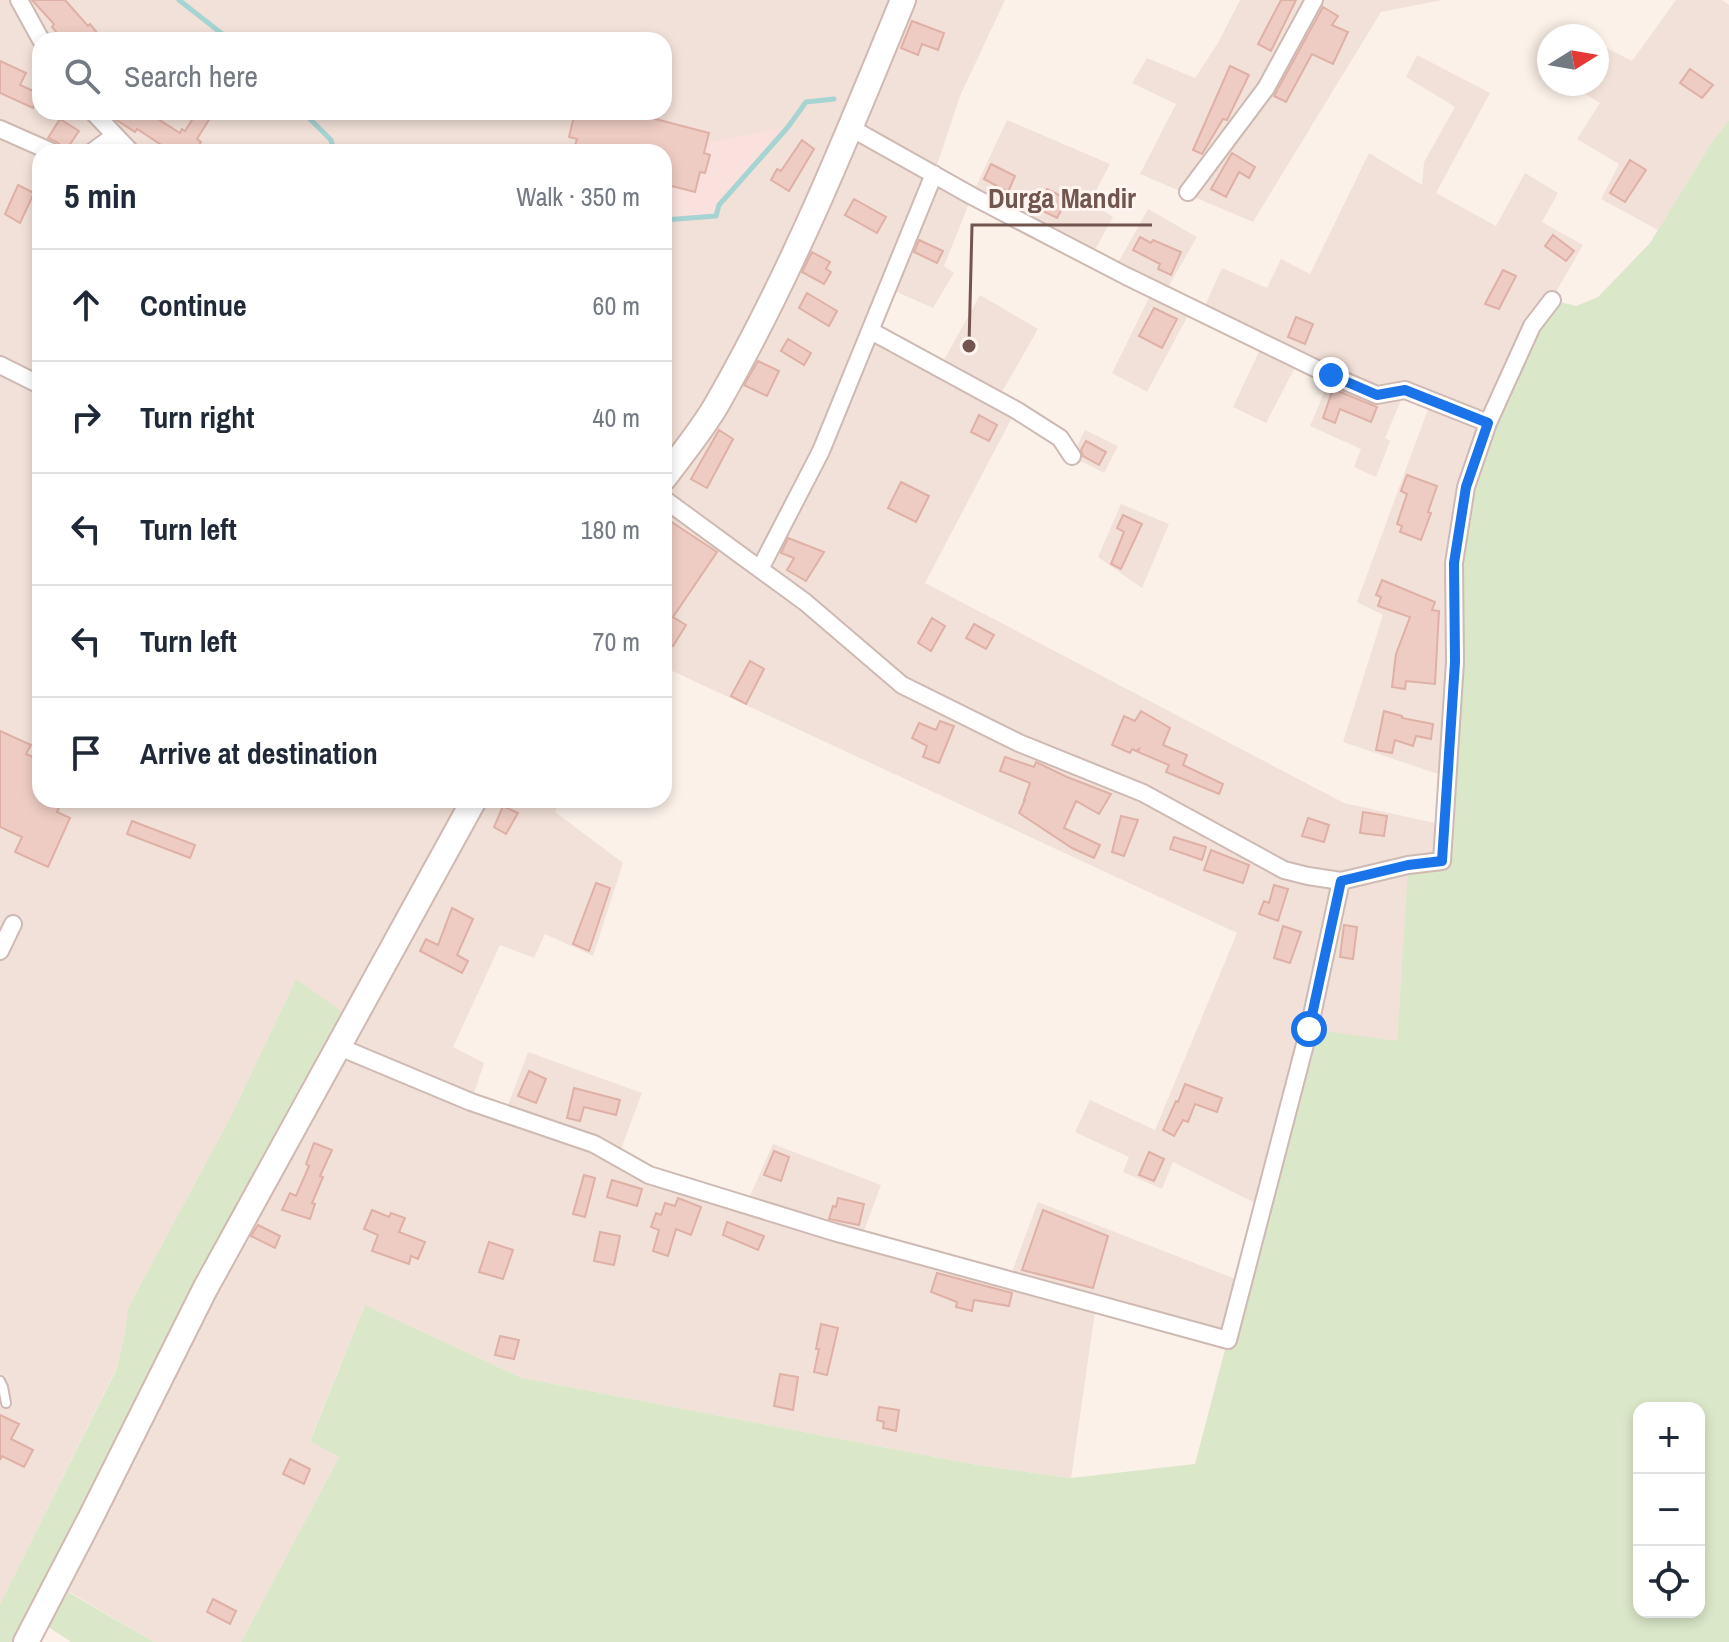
<!DOCTYPE html>
<html lang="en">
<head>
<meta charset="utf-8">
<style>
  body { margin:0; font-family:"Archivo Narrow",sans-serif; background:#f6f6f7; color:#1f2937 }
  .controls { position:absolute; right:24px; bottom:24px; display:grid; overflow:hidden; border-radius:16px; box-shadow:0 4px 12px #0003 }
  .controls button { width:72px; height:72px; display:grid; place-items:center; padding:0; border:0; border-bottom:2px solid #e0e1e3; background:#fff; color:#1f2937; font:40px sans-serif }
  .compass { position:absolute; left:1537px; top:24px; width:72px; height:72px; border-radius:50%; background:#fff; box-shadow:0 4px 12px #0003; rotate:79deg }
  .stop { position:absolute; width:24px; height:24px; margin:-18px; border:6px solid #1a73e8; border-radius:50%; background:#fff }
  .stop.end { background:#1a73e8; border-color:#fff; box-shadow:0 2px 8px #0008 }
  .list { margin:0; padding:0; list-style:none }
  h2 { display:flex; justify-content:space-between; align-items:center; height:104px; margin:0; padding:0 32px; font-size:34px }
  h2 small { font-size:26px; font-weight:400; color:#747a83 }
  .list li { display:grid; grid-template-columns:52px 1fr auto; gap:24px; align-items:center; box-sizing:border-box; height:112px; padding:0 32px; border-top:2px solid #e0e1e3 }
  .list b { display:block; font-size:30px; white-space:nowrap }
  .list em { font-size:26px; font-style:normal; color:#747a83 }
  .icon { flex:none; width:44px; height:44px; fill:none; stroke:currentColor; stroke-width:2; stroke-linecap:round; stroke-linejoin:round }
  .map { position:relative; flex:none; width:1729px; height:1642px; overflow:hidden }
  .search { position:absolute; background:#fff; box-shadow:0 4px 12px #0003; left:32px; top:32px; width:640px; height:88px; display:flex; align-items:center; gap:20px; box-sizing:border-box; padding:0 28px; border-radius:24px; color:#747a83; font-size:30px }
  .panel { position:absolute; background:#fff; box-shadow:0 4px 12px #0003; left:32px; top:144px; width:640px; height:664px; border-radius:24px }
  .map>svg:first-child { display:block }
</style>
</head>
<body>
<div class="map">
<svg width="1729" height="1642" viewBox="0 0 1729 1642">
  <rect width="100%" height="100%" fill="#fbf1e9"/>
  <path fill="#f2e1d8" fill-rule="evenodd" d="M0,0H1005L960,96L934,174L972,195L1007,120L1110,164L1090,202L1113,217L1091,257L972,196L944,266L954,273L933,308L888,288L871,331L940,367L980,295L1038,329L998,399L1016,410L925,583L1344,803L1444,825L1442,861L1408,865L1397,1041L1263,1207L1173,1162L1162,1189L1123,1172L1129,1157L1075,1132L1090,1100L1155,1130L1237,933L666,668L664,670V220L716,216L719,205L786,129L662,152H40V800H561L555,812L623,863L593,956L545,934L534,958L500,945L453,1047L484,1063L471,1102L505,1113L528,1052L642,1093L618,1157L746,1205L773,1144L881,1185L861,1239L1009,1280L1038,1202L1243,1282L1228,1340L1096,1305L1071,1478L977,1465L522,1378L365,1305L310,1440L339,1457L241,1642H154L56,1584L296,979L231,1116L128,1308L124,1338L116,1369L0,1604ZM40,40H664V112H40Z
    M1240,0H1442L1381,12L1253,222L1140,174L1176,104L1132,83L1147,58L1195,78L1218,43Z
    M1676,0H1722L1729,5V120L1710,145L1658,230L1601,199L1619,164L1577,139L1600,103L1569,84H1597V43L1632,61Z
    M1417,55L1490,93L1436,193L1496,226L1525,173L1558,193L1542,222L1583,245L1552,299L1447,777L1343,742L1383,615L1357,602L1431,401L1405,391L1385,438L1390,441L1376,477L1354,467L1361,449L1310,426L1331,376L1299,360L1266,423L1233,407L1263,343L1202,312L1222,268L1267,288L1281,259L1310,274L1369,153L1422,185L1424,162L1455,107L1406,77Z
    M1148,209L1197,237L1164,294L1192,308L1147,392L1112,373L1153,290L1114,270Z
    M1085,430L1118,446L1104,473L1072,456Z
    M1121,504L1169,524L1142,588L1098,557Z"/>
  <path fill="#fae1de" d="M788,127L719,205L716,216L664,220V152H661Z"/>
  <path fill="#dbe7c9" fill-rule="evenodd" d="M1729,120V1642H241L339,1457L310,1441L365,1305L522,1378L977,1465L1071,1478L1195,1464L1309,1029L1397,1041L1408,865L1441,861L1466,487L1552,300L1576,306L1598,297L1650,243L1710,145ZM1639,1408H1699V1612H1639Z
    M296,979L352,1019L56,1585L154,1642H71L38,1620L26,1642H0V1604L116,1370L124,1338L128,1308L231,1116Z"/>
  <g fill="none" stroke-linecap="round" stroke-linejoin="round">
    <path stroke="#a6d4d2" stroke-width="5" d="M179,0L230,40
      M303,112L331,140L334,152
      M664,220L716,216L719,205L788,127L806,102L834,99"/>
  </g>
  <path fill="#eeccc3" stroke="#dfb0a5" stroke-width="2" d="M32,0H65L88,26L90,24L103,40H63L52,27L54,24Z
    M1281,0H1296L1271,51L1258,44Z
    M1323,7L1338,16L1332,25L1348,32L1333,64L1312,54L1286,102L1274,96Z
    M912,21L944,33L938,50L922,44L918,55L901,48Z
    M0,61L26,73L20,85L40,94L33,108L0,93Z
    M1230,66L1249,75L1227,120L1223,119L1202,154L1193,150Z
    M1690,69L1713,85L1702,98L1680,83Z
    M108,112H147L180,133L182,129L185,131L197,112L210,118L197,139L201,142L194,152H172L137,129L135,132L115,119Z
    M575,112H629L709,133L704,153L710,155L705,173L700,172L695,192L664,184V152H573L577,139L569,137Z
    M60,119L79,131L66,150L57,142L48,138Z
    M802,140L814,149L789,191L771,180L777,169L781,171Z
    M1232,153L1255,167L1249,178L1239,172L1226,197L1211,189Z
    M1630,160L1646,170L1625,202L1610,193Z
    M991,164L1015,176L1008,192L984,179Z
    M18,185L34,193L20,223L5,214Z
    M1047,189L1067,199L1057,218L1037,208Z
    M854,199L886,217L877,233L845,215Z
    M1553,235L1574,251L1566,261L1545,246Z
    M1140,237L1151,243L1153,240L1181,252L1171,275L1158,269L1160,264L1133,250Z
    M919,240L943,251L937,263L914,252Z
    M812,252L830,262L826,269L831,272L824,284L802,272Z
    M1503,270L1516,276L1499,309L1485,304Z
    M807,293L837,311L829,326L799,308Z
    M1154,308L1177,319L1162,348L1139,336Z
    M1296,317L1313,324L1305,344L1288,337Z
    M788,339L811,353L804,365L781,351Z
    M758,361L779,371L767,396L744,385Z
    M1333,389L1377,407L1371,422L1340,409L1335,423L1323,418Z
    M979,415L997,425L989,441L971,432Z
    M719,430L733,439L707,488L691,479Z
    M1086,441L1106,452L1099,465L1083,456L1081,450Z
    M1407,475L1437,486L1428,512L1431,513L1421,540L1400,532L1402,526L1397,524L1407,494L1401,491Z
    M901,482L929,496L916,522L888,508Z
    M1123,515L1142,524L1121,569L1111,564L1124,532L1117,528Z
    M670,521L717,552L673,617L686,625L673,646L664,640V531Z
    M788,538L824,552L806,581L787,570L794,558L781,553Z
    M1382,580L1435,602L1432,610L1439,611L1435,684L1406,681L1405,689L1392,687L1396,654L1410,617L1378,606L1381,597L1376,595Z
    M932,618L945,626L931,651L918,643Z
    M974,624L994,635L986,649L966,638Z
    M750,661L764,669L746,704L731,696Z
    M1141,711L1170,728L1163,745L1187,755L1183,765L1223,784L1219,794L1166,772L1169,765L1138,752L1139,749L1136,751L1132,749L1130,753L1112,745L1124,716L1135,721Z
    M1384,711L1402,716V718L1433,724L1431,739L1416,736L1413,746L1395,740L1392,753L1376,750Z
    M940,721L954,726L939,763L923,757L927,746L912,738L919,723L936,730Z
    M0,731L31,745L26,754L40,760V800H62L57,812L70,818L48,867L15,852L22,837L0,827Z
    M1005,757L1034,767L1036,762L1067,777L1111,794L1099,814L1076,801L1064,828L1100,845L1094,858L1072,848L1019,813L1025,800H1024L1030,783L1000,771Z
    M503,806L518,813L506,834L494,827Z
    M1363,812L1387,816L1384,836L1360,833Z
    M1121,816L1138,820L1124,856L1112,852Z
    M1308,818L1329,825L1324,842L1302,836Z
    M132,821L195,845L190,858L127,834Z
    M1174,837L1206,847L1202,860L1170,849Z
    M1211,850L1249,865L1243,883L1204,870Z
    M596,883L610,888L589,951L573,944Z
    M1274,885L1288,889L1278,921L1259,914L1264,901L1269,903Z
    M452,908L473,919L457,955L468,961L462,973L420,951L426,939L438,945Z
    M1344,925L1357,927L1353,959L1340,957Z
    M1283,926L1301,932L1290,963L1274,958Z
    M529,1071L546,1079L536,1103L518,1096Z
    M1185,1084L1222,1098L1217,1112L1195,1104L1188,1122L1183,1120L1174,1136L1163,1130L1176,1101L1178,1102Z
    M574,1088L620,1100L616,1115L584,1107L580,1121L567,1118Z
    M314,1143L332,1150L320,1176L323,1177L312,1203L315,1204L310,1219L282,1210L290,1193L296,1196L309,1166L306,1164Z
    M774,1151L789,1157L781,1181L764,1175Z
    M1149,1152L1164,1159L1154,1181L1139,1175Z
    M584,1175L595,1178L585,1217L573,1214Z
    M612,1180L642,1189L637,1206L607,1197Z
    M678,1198L701,1207L691,1235L676,1229L668,1256L653,1251L659,1230L651,1227L656,1213L661,1215L665,1203L675,1206Z
    M838,1198L864,1204L859,1225L829,1219L833,1206L836,1207Z
    M372,1210L389,1217L391,1213L405,1218L399,1232L425,1242L418,1259L411,1256L409,1264L372,1251L378,1235L364,1229Z
    M1043,1210L1108,1236L1093,1288L1022,1270Z
    M727,1222L764,1236L758,1250L723,1235Z
    M258,1225L280,1236L275,1248L251,1236Z
    M600,1232L620,1236L614,1265L594,1261Z
    M489,1242L513,1250L503,1279L479,1272Z
    M937,1273L1012,1293L1009,1306L974,1300L972,1311L956,1307L957,1302L931,1292Z
    M821,1324L838,1328L827,1375L814,1372L819,1349H816Z
    M500,1336L519,1340L514,1359L495,1355Z
    M780,1374L798,1377L793,1410L774,1406Z
    M879,1407L899,1410L896,1431L883,1428L884,1422L877,1420Z
    M0,1415L19,1424L11,1439L33,1450L24,1467L2,1456L0,1460Z
    M290,1459L310,1469L304,1484L283,1474Z
    M213,1599L236,1611L230,1624L207,1612Z"/>
  <g fill="none" stroke-linecap="round" stroke-linejoin="round">
    <defs>
      <path id="service" d="M0,1381L3,1387L6,1403"/>
      <path id="minor" d="M19,0L41,40
        M93,112L131,152
        M851,128L972,196L1126,276L1319,370L1377,395L1405,390L1488,423
        M0,129L52,152
        M92,152L115,135
        M1188,192L1266,88L1314,0
        M871,331L1016,410L1060,438L1072,456
        M0,365L40,385
        M664,499L805,602L902,685L1019,743L1143,793L1284,870L1308,876L1341,881L1408,865L1442,861L1455,662L1454,563L1466,487L1488,423L1532,326L1552,300
        M760,569L821,451L934,174
        M0,951L13,924
        M337,1046L471,1102L594,1144L649,1175L834,1232L1228,1340L1309,1029L1341,881"/>
      <path id="secondary" d="M664,478C682,454 702,430 717,404C791,275 847,137 903,0
        M26,1642L91,1517L205,1289L474,800"/>
    </defs>
    <use href="#service" stroke="#ceb9b3" stroke-width="12"/>
    <use href="#minor" stroke="#ceb9b3" stroke-width="20"/>
    <use href="#secondary" stroke="#d0b9b1" stroke-width="28"/>
    <use href="#service" stroke="#fff" stroke-width="8"/>
    <use href="#minor" stroke="#fff" stroke-width="16"/>
    <use href="#secondary" stroke="#fff" stroke-width="24"/>
  </g>
  <g fill="none" stroke-linecap="round" stroke-linejoin="round">
    <path stroke="#1a73e8" stroke-width="10" d="M1309,1029L1341,881L1408,865L1442,861L1455,662L1454,563L1466,487L1488,423L1405,390L1377,395L1331,375"/>
  </g>
  <path fill="none" stroke="#73554f" stroke-width="3" d="M969 346L972 225H1152"/>
  <circle fill="#73554f" stroke="#fef5f0" stroke-width="3" cx="969" cy="346" r="8"/>
  <g font-size="28" text-anchor="middle" font-weight="bold" fill="#73554f" stroke="#fef5f0" stroke-width="6" stroke-linejoin="round" paint-order="stroke">
    <text x="1062" y="208">Durga Mandir</text>
  </g>
</svg>
<div class="controls">
<button>+</button>
<button>−</button>
<button><svg class="icon" aria-label="locate" viewBox="0 0 24 24"><circle cx="12" cy="12" r="6"/><path d="M12 2v4M12 18v4M2 12h4M18 12h4"/></svg></button>
</div>
<svg class="compass" viewBox="-18 -18 36 36"><path d="M0-13l5 13h-10z" fill="#e53935"/><path d="M0 13l5-13h-10z" fill="#747a83"/></svg>
<div class="stop" style="left:1309px;top:1029px"></div>
<div class="stop end" style="left:1331px;top:375px"></div>
<div class="search"><svg class="icon" aria-label="search" viewBox="0 0 24 24"><circle cx="10" cy="10" r="6"/><path d="M15 15l6 6"/></svg>Search here</div>
<section class="panel">
<h2>5 min<small>Walk · 350 m</small></h2>
<ul class="list">
<li><svg class="icon" aria-label="ahead" viewBox="0 0 24 24"><path d="M12 20V5M6 11l6-6 6 6"/></svg><div><b>Continue</b></div><em>60 m</em></li>
<li><svg class="icon" aria-label="right" viewBox="0 0 24 24"><path d="M7 20v-9h11M14 6l5 5-5 5"/></svg><div><b>Turn right</b></div><em>40 m</em></li>
<li><svg class="icon" aria-label="left" viewBox="0 0 24 24"><path d="M17 20v-9H6M10 6l-5 5 5 5"/></svg><div><b>Turn left</b></div><em>180 m</em></li>
<li><svg class="icon" aria-label="left" viewBox="0 0 24 24"><path d="M17 20v-9H6M10 6l-5 5 5 5"/></svg><div><b>Turn left</b></div><em>70 m</em></li>
<li><svg class="icon" aria-label="arrive" viewBox="0 0 24 24"><path d="M6 21V4h12l-3 4 3 4H6"/></svg><div><b>Arrive at destination</b></div></li>
</ul>
</section>
</div>
</body>
</html>
